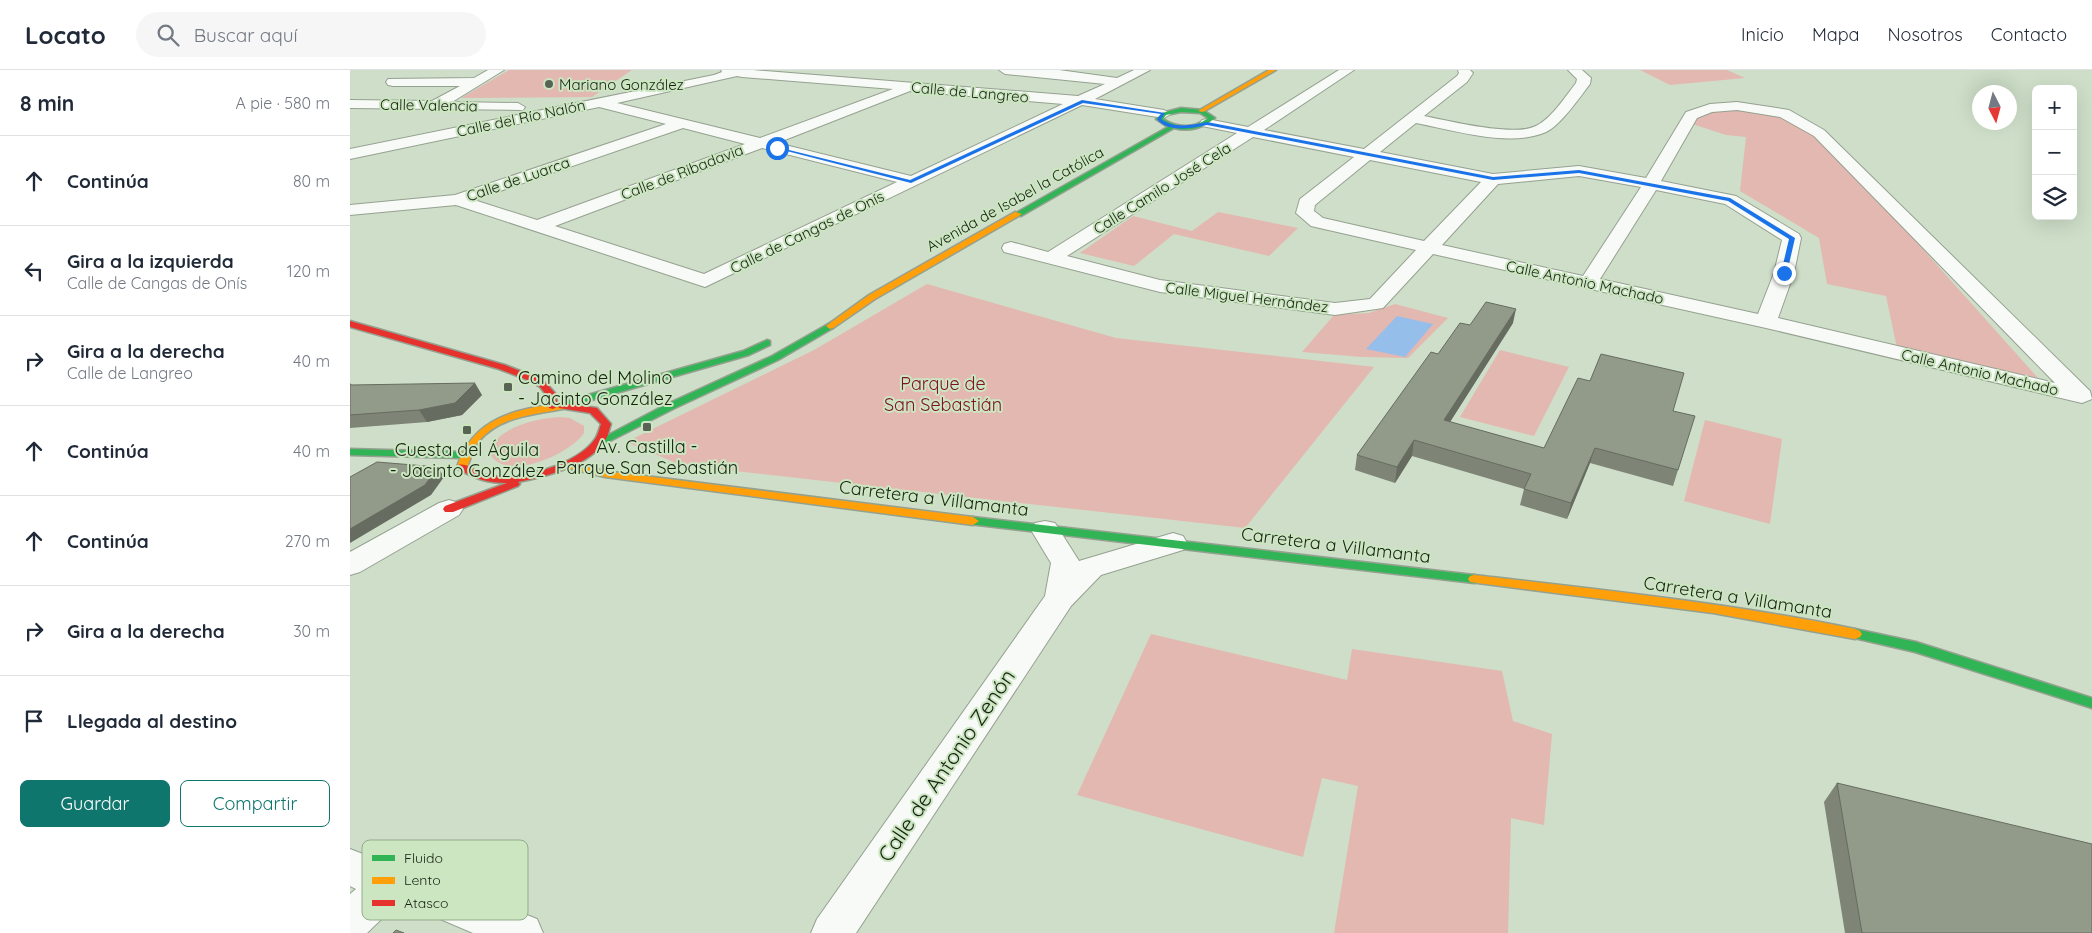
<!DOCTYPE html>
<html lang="es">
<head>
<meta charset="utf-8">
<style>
  body { margin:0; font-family:Quicksand,sans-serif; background:#f6f6f7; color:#1f2937 }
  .controls { position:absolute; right:15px; top:15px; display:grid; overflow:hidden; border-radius:8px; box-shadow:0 5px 20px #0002 }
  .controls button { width:45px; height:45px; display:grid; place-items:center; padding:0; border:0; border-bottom:1px solid #e0e1e3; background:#fff; color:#1f2937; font:25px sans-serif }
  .compass { position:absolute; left:1622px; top:15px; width:45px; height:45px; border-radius:50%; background:#fff; box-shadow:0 5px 20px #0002; rotate:174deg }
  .stop { position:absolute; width:15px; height:15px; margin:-11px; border:4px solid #1a73e8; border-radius:50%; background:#fff }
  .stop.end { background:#1a73e8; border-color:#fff; box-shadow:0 1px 5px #0008 }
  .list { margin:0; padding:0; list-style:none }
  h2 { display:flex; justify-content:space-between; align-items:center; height:65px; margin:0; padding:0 20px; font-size:21px }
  h2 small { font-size:16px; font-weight:400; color:#747a83 }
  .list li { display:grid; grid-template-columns:32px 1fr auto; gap:15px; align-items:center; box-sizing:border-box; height:90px; padding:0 20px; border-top:1px solid #e0e1e3 }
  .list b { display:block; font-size:19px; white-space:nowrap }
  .list p { margin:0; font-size:16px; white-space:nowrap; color:#747a83 }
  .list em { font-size:16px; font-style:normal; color:#747a83 }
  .actions { display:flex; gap:10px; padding:15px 20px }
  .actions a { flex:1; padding:11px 0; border:1px solid #0f766e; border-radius:8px; text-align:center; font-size:18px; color:#0f766e }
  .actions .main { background:#0f766e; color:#fff }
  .icon { flex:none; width:28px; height:28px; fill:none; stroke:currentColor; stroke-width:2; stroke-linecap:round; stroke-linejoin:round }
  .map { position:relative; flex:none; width:1742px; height:863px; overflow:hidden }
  header { display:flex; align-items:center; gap:30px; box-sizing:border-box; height:70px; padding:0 25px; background:#fff; border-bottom:1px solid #e0e1e3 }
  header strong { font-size:24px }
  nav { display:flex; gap:28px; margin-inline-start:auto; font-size:18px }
  .search { width:350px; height:45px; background:#f6f6f7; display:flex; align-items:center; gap:12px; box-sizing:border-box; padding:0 18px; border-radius:28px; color:#747a83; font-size:19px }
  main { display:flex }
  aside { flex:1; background:#fff }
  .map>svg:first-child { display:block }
</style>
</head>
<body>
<header>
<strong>Locato</strong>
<div class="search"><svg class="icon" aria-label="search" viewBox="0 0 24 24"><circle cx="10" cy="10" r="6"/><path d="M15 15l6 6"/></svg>Buscar aquí</div>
<nav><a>Inicio</a><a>Mapa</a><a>Nosotros</a><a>Contacto</a></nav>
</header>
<main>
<aside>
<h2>8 min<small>A pie · 580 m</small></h2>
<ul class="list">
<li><svg class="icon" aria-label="ahead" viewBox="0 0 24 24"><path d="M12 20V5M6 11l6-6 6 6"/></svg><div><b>Continúa</b></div><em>80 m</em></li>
<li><svg class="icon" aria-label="left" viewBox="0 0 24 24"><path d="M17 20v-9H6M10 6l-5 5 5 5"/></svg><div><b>Gira a la izquierda</b><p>Calle de Cangas de Onís</p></div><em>120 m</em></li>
<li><svg class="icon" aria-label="right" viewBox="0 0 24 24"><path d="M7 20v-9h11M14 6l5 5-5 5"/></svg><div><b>Gira a la derecha</b><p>Calle de Langreo</p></div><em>40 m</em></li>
<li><svg class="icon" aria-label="ahead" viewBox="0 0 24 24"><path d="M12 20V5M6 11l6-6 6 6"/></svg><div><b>Continúa</b></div><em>40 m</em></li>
<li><svg class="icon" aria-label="ahead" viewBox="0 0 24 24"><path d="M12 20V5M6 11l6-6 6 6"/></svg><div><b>Continúa</b></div><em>270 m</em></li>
<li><svg class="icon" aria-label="right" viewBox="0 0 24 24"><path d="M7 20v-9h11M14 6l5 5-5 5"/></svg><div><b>Gira a la derecha</b></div><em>30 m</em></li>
<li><svg class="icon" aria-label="arrive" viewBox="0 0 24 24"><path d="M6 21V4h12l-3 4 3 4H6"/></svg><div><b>Llegada al destino</b></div></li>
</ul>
<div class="actions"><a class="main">Guardar</a><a>Compartir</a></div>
</aside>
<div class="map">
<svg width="1742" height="863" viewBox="0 0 1742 863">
  <rect width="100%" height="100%" fill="#cedec8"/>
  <path fill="#e3b8b0" d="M159,0H282L242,27L111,28Z
    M1290,0H1377L1395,8L1320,15Z
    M1360,38L1427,45L1469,63L1688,308L1547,278L1536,226L1477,214L1469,168L1390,121L1396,67L1376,65L1336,52Z
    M868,142L948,158L919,186L824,164L784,196L730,183L783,146L842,161Z
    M577,214L766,268L1024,297L895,458L331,395L276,372L464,280Z
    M1045,234L1098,248L1058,288L1012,287L952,282L984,245L1019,243Z
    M1150,280L1219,297L1184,366L1110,347Z
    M209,347L220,348L234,356V363C221,383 164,409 144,389C141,387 140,383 141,379C148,357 189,348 209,347Z
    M1355,350L1432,369L1420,454L1334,431Z
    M801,564L997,610L1002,579L1152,601L1163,651L1202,664L1194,755L1161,748L1158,863H984L1008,716L972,708L953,787L727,725Z"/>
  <path fill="#95beeb" d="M1047,246L1083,254L1055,287L1016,279Z"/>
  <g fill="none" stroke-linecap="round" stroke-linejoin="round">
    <defs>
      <path id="street" d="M138,0H154L102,32L168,33L175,37L173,40L0,38V30L82,31L110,16H43L38,15L36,12L38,9L124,8Z
        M371,0H403L728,26L755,14L655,4L649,0H709L767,8L784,0H800L745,29L814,40L821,44L814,48L732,35L355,217L106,135L0,145V135L105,125L316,54L249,37L0,89V79L364,5L372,2ZM387,6L392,7L543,19L410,68L267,33ZM560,21L713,34L561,106L427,73ZM333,58L395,74L187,150L124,130ZM412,78L547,112L354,204L205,156Z
        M989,0H1004L914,60L1014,79L1107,6L1109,3L1108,0H1120L1123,3L1117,12L1074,46C1100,51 1163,67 1186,56C1202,48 1215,27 1226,13L1227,9L1218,0H1232L1241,8L1240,14C1230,27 1210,56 1196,62C1160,78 1102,60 1066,53L1030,82L1143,104L1229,96L1296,108L1336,42L1360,34L1387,32L1439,40L1474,60L1740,321L1742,329L1732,333L1416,258L1083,184L1033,238L985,245L810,222L654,182L652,178L654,174L661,172L698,182L887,63L852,56L850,53L852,50L857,49L898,57ZM1387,40L1430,47L1464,66L1705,313L1428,248L1444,203L1451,168L1449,164L1386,126L1311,111L1347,48L1362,42ZM903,67L1004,87L950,129L946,143L961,156L1066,180L1020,229L985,233L810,210L717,186ZM1020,90L1131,112L1074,171L973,148L964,141L965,135ZM1229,106L1291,117L1233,206L1092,175L1148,114ZM1306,120L1375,134L1432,170L1424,203L1408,244L1250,209Z
        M99,430L109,433L113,439L109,445L10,502L0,505V482L89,433Z
        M695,451L705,453L729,491L823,463L833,466L837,473L833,480L751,505L721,536L506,863H461L467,849L695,526L701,493L681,460L685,453Z
        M0,779L44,796L87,809L187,849L193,863H123L83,846L46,835L17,863H0V824L6,819L0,816Z"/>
      <path id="fast" d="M831,38L853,40L865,48C854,58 839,62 824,58L671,146L664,144L818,57L806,49L812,43ZM831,42L850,43L858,48C844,59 827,58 813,49L816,45Z
        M480,253L484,256L483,258L428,290L325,338L252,375L248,376L243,373L317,334L422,286Z
        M417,270L420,271V275L399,285L221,336H213L212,334L213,332L393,281Z
        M0,379L111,382L116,385L111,388L0,385Z
        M623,447L1124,505L1128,506L1130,509L1128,512L1124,513L619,454L617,451L619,448Z
        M1505,559L1566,572L1742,628V638L1565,582L1500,567L1498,564L1500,561Z"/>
      <path id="slow" d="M919,0H926L853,42L848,41Z
        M665,142L672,144L525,229L483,258L480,259L476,256L519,225Z
        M213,333L217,334L218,336L217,338C186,345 151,345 129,371C122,379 121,390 116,399L112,400L107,397C123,347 166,339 213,333Z
        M217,392L255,401L623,447L629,451L623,455L255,407L213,397L212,395Z
        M1124,505C1252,520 1379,533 1505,559L1510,561L1512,564L1510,567L1505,569L1363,543L1120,512L1118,509L1120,506Z"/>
      <path id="jam" d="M0,251L155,295L186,307L196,313L205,323L208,336L203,339L199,338L197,326L190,317L180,311L149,299L0,257Z
        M213,333L247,338L261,354C259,359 259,364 256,369C242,395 195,407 168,412L170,414L168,416L103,442H95L93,439L95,436L157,413C138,413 125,409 108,399L107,397L108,395C119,392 126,403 136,405C167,412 227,395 245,369C248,365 249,359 251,354L240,343L209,338L208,336L209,334Z"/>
    </defs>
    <use href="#street" stroke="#95a190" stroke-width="2"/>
    <use href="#fast" stroke="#95a190" stroke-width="3"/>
    <use href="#slow" stroke="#95a190" stroke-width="3"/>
    <use href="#jam" stroke="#95a190" stroke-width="3"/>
    <use href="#street" fill="#f8faf7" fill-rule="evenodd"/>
    <use href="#fast" fill="#30b455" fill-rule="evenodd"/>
    <use href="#slow" fill="#ff9f0a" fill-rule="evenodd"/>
    <use href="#jam" fill="#e5322d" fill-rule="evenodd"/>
  </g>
  <path fill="#7e8476" d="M1163,253L1100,352L1194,378L1323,341L1328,400L1323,416L1240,393L1217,449L1170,435L1174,419L1062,386L1045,413L1005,400L1007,385L1088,284Z
    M0,313L2,315L132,325L112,345L77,352L0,358Z
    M1487,713L1742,863H1495L1474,732Z"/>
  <path fill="#666c60" d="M1166,239L1163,253L1091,366L1094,350Z
    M125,313L132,325L112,345L77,352L69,340Z
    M1064,370L1062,386L1045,413L1047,397Z
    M1245,378L1240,393L1217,449L1221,433Z
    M88,397L94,407L81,425L0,473V459Z"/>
  <path fill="#929a89" stroke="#666c60" d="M1136,232L1166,239L1094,350L1194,378L1228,308L1240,311L1251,284L1334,303L1323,341L1345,346L1328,400L1245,378L1221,433L1174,419L1181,404L1064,370L1047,397L1007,385L1081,282L1088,284L1110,253L1120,255Z
    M125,313L105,333L69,340L0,345V315Z
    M27,392L88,397L75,415L0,459V407Z
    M1487,713L1742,774V863H1512Z
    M46,860L54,863H43Z"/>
  <path fill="#1a73e8" d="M732,30L815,43L811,49C824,59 842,55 857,52L1143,107L1229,100L1380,128L1445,168L1437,203L1434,205L1431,203L1439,169L1378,131L1229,103L1143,110L857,55C843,58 817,63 807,49L811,44L733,33L561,113L425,78L427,77L560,110Z"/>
  <g fill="#586453" stroke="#cbe6c0" stroke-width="2">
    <circle cx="199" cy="14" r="5"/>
    <rect x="153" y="312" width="10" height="10" rx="2.5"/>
    <rect x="292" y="352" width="10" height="10" rx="2.5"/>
    <rect x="112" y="355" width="10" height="10" rx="2.5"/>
  </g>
  <g text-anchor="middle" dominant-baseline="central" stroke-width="4" stroke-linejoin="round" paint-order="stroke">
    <g font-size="15" fill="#182214" stroke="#cbe6c0" text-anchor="start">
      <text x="209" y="14">Mariano González</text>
    </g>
    <g font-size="15" fill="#182214" stroke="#cbe6c0">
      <text transform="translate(620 22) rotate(5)">Calle de Langreo</text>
      <text transform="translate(79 35) rotate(1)">Calle Valencia</text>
      <text transform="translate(171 48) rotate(-12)">Calle del Río Nalón</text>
      <text transform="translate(332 102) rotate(-21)">Calle de Ribadavia</text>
      <text transform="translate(168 109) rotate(-19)">Calle de Luarca</text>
      <text transform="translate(812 118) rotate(-32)">Calle Camilo José Cela</text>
      <text transform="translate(665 129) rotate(-29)">Avenida de Isabel la Católica</text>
      <text transform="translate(457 162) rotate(-26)">Calle de Cangas de Onís</text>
      <text transform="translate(1235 212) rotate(12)">Calle Antonio Machado</text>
      <text transform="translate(897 227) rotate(7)">Calle Miguel Hernández</text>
      <text transform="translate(1630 302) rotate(13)">Calle Antonio Machado</text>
    </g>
    <g font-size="18" fill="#182214" stroke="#cbe6c0">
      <text x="168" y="307" text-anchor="start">Camino del Molino<tspan x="168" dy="21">- Jacinto González</tspan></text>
      <text x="297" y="376">Av. Castilla -<tspan x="297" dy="21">Parque San Sebastián</tspan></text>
      <text x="117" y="379">Cuesta del Águila<tspan x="117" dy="21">- Jacinto González</tspan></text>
    </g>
    <g font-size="18" fill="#811128" stroke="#cbe6c0">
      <text x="593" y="313">Parque de<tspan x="593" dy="21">San Sebastián</tspan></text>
    </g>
    <g font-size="18" fill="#182214" stroke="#cbe6c0">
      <text transform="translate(584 428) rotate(7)">Carretera a Villamanta</text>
      <text transform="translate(986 475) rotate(7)">Carretera a Villamanta</text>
      <text transform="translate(1388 527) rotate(9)">Carretera a Villamanta</text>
    </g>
    <g font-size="21" fill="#182214" stroke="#cbe6c0">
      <text transform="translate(596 695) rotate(-56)">Calle de Antonio Zenón</text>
    </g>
  </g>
  <rect x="12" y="770" width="166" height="80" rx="8" fill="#cbe6c0" stroke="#95ab8c" stroke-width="1"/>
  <rect x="22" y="785" width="23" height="6" fill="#30b455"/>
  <rect x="22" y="807" width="23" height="7" fill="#ff9f0a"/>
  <rect x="22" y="830" width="23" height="6" fill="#e5322d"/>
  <g font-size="14" fill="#182214">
    <text x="54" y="793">Fluido</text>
    <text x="54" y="815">Lento</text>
    <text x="54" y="838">Atasco</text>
  </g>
</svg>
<div class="controls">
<button>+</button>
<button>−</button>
<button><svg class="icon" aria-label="layers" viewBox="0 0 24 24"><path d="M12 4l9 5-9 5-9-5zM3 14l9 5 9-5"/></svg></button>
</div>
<svg class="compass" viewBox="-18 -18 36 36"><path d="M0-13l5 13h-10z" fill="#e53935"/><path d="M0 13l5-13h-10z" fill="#747a83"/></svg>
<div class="stop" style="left:427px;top:78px"></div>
<div class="stop end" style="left:1434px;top:203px"></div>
</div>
</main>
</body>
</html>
